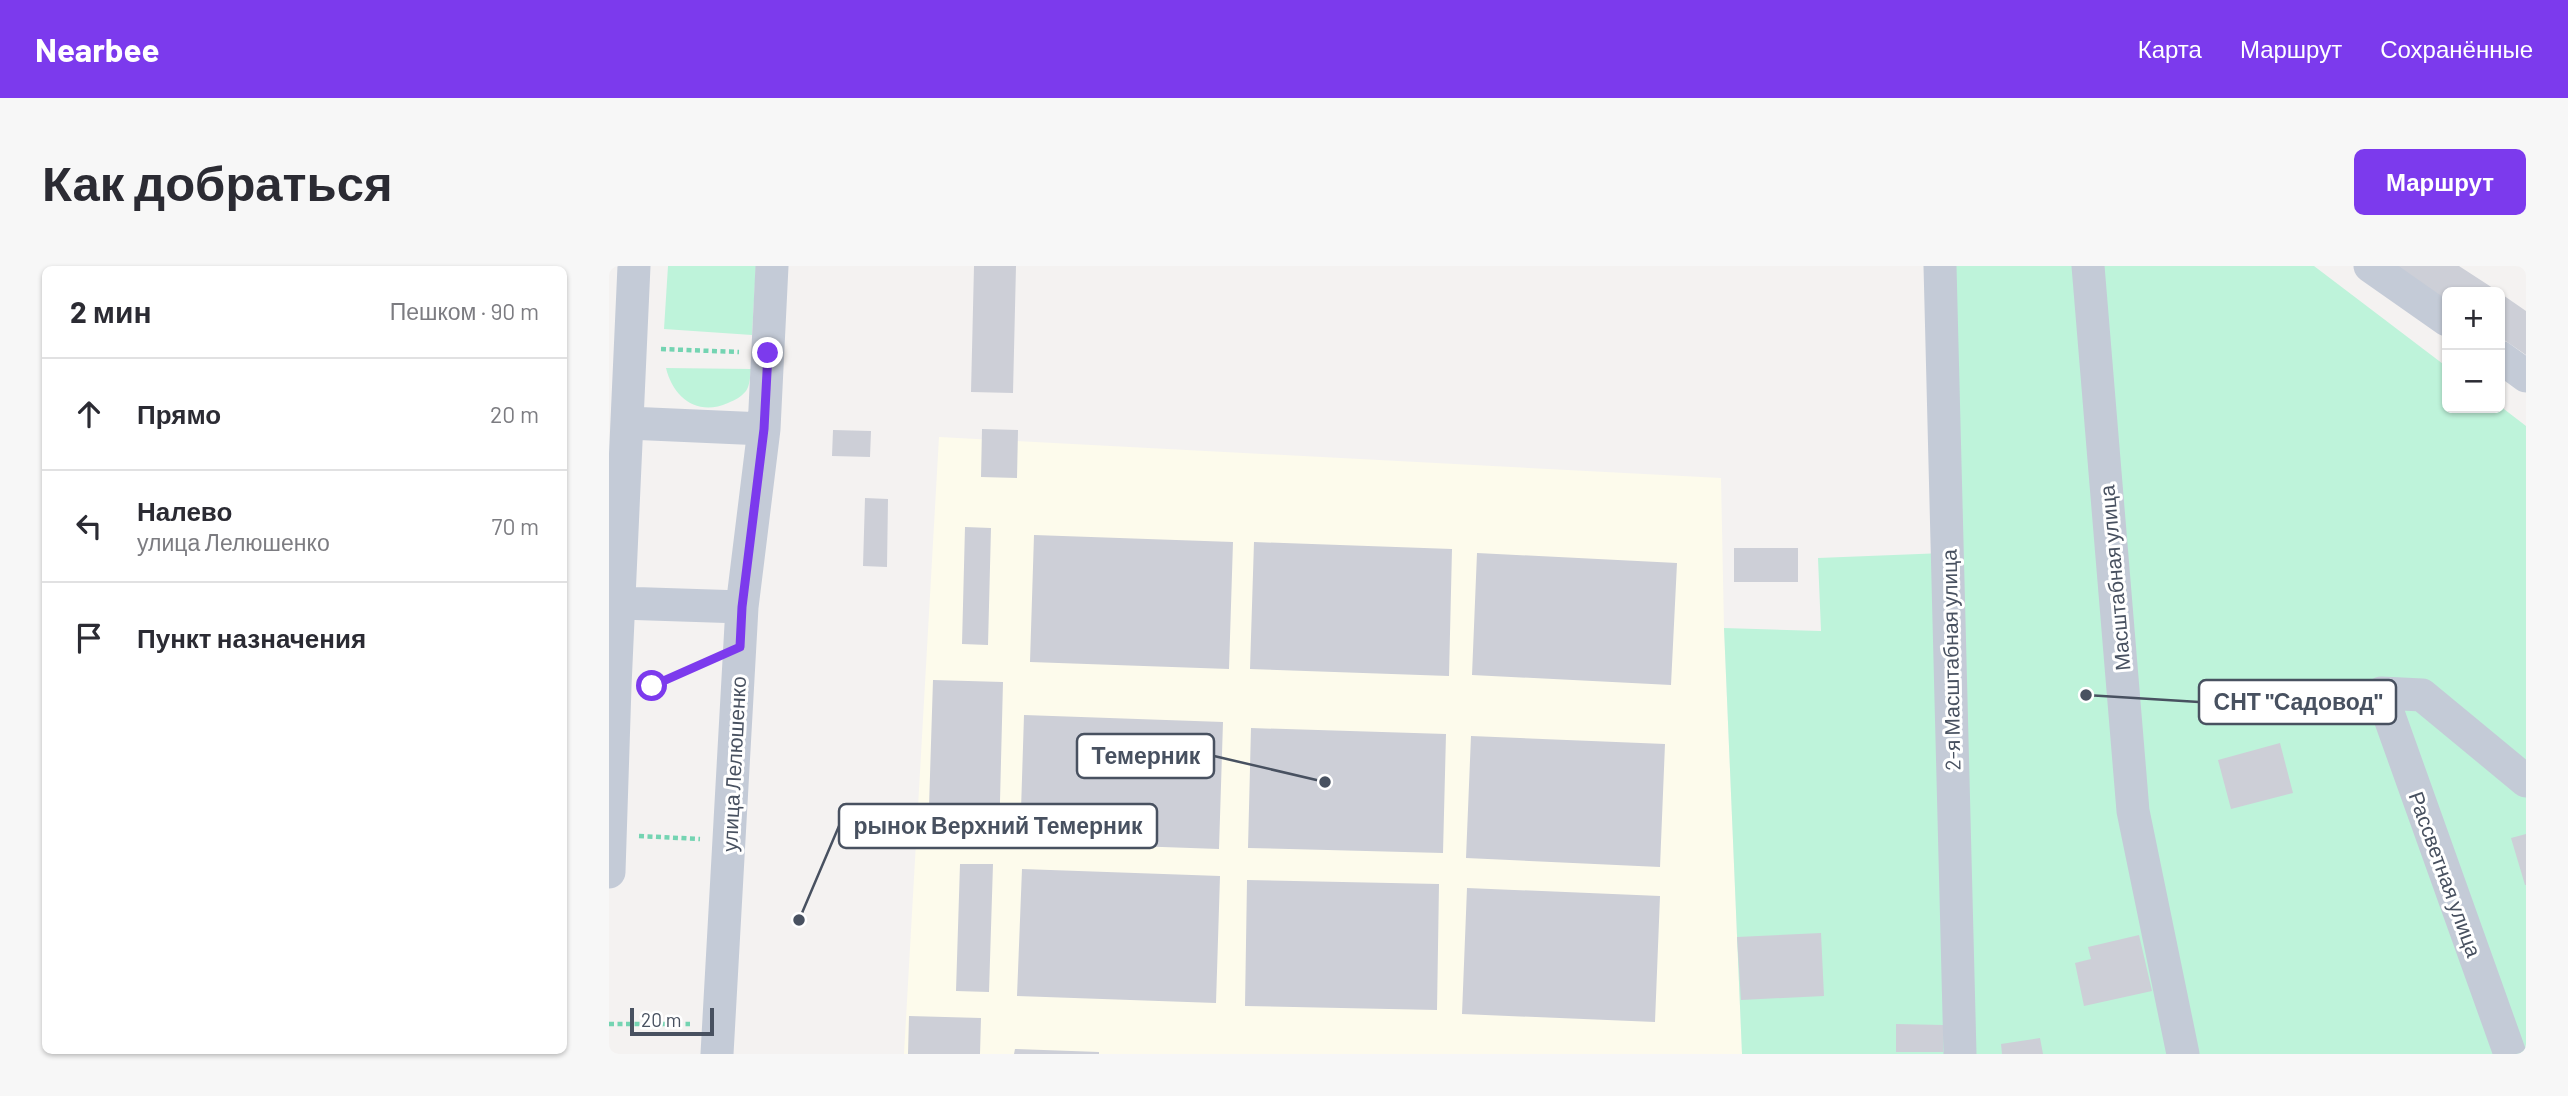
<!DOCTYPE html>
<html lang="ru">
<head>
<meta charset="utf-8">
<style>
  body { margin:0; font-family:Barlow,sans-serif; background:#f7f7f7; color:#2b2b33 }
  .controls { position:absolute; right:21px; top:21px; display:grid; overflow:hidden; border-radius:10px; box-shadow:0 2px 5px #0004 }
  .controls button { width:63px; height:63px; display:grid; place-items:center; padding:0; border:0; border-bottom:2px solid #e1e1e2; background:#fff; color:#2b2b33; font:35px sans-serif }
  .scale { position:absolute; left:21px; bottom:18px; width:84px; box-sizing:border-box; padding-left:7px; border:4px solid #485160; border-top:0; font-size:19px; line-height:24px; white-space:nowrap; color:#485160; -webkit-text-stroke:5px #fff; paint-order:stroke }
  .stop { position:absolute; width:21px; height:21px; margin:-16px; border:5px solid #7c3aed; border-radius:50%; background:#fff }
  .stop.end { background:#7c3aed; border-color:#fff; box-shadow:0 2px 7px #0008 }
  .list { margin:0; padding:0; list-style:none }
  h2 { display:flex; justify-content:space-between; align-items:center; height:91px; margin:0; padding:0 28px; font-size:30px }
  h2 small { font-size:23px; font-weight:400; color:#7c7c81 }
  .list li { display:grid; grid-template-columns:46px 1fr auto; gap:21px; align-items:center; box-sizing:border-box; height:112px; padding:0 28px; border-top:2px solid #e1e1e2 }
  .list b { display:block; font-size:26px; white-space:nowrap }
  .list p { margin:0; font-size:23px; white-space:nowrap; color:#7c7c81 }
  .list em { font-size:23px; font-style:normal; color:#7c7c81 }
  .icon { flex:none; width:38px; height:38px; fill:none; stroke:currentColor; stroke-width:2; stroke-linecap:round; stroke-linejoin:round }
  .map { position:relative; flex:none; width:1917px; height:788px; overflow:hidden; border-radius:10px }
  header { display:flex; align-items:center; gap:42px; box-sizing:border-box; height:98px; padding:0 35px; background:#7c3aed; color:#fff }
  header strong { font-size:33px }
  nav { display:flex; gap:38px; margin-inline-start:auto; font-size:24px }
  .intro { display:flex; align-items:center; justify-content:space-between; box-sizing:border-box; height:168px; padding:0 42px }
  h1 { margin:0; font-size:49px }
  .button { padding:18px 32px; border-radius:10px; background:#7c3aed; color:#fff; font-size:24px; font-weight:700 }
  main { display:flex; gap:42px; padding:0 42px }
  aside { flex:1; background:#fff; border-radius:10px; box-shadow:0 2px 5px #0004 }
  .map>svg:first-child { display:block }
</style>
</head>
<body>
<header>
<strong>Nearbee</strong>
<nav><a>Карта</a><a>Маршрут</a><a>Сохранённые</a></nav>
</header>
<div class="intro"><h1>Как добраться</h1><a class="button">Маршрут</a></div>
<main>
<aside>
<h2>2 мин<small>Пешком · 90 m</small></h2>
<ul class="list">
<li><svg class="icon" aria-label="ahead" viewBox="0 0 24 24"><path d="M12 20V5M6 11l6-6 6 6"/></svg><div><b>Прямо</b></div><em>20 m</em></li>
<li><svg class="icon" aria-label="left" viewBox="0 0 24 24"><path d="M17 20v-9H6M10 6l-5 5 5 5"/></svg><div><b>Налево</b><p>улица Лелюшенко</p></div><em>70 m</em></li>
<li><svg class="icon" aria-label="arrive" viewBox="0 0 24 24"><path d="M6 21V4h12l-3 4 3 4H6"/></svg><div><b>Пункт назначения</b></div></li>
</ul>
</aside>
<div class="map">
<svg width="1917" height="788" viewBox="0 0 1917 788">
  <rect width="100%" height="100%" fill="#f4f2f1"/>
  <path fill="#fdfbec" d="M330,171L1112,212L1115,362L1133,788H295Z"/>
  <path fill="#bef3da" d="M59,0H147L143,69L55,63Z
    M1315,0H1705L1838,101V142L1891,140L1917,160V788H1133L1115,362L1212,365L1209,292L1335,287Z
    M57,102L142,103C141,111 141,119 137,125C132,131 126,134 119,137C88,151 64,131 57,102Z"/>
  <path fill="#cdcfd7" d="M365,0H407L404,127L362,126Z
    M1784,0H1850L1890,26H1838V36Z
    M1891,27L1917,45V89L1891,71Z
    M373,163L409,164L408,212L372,211Z
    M224,164L262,165L261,191L223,190Z
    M256,232L279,233L278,301L254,300Z
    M356,261L382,262L379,379L353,378Z
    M425,269L624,276L620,403L421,396Z
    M645,276L843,283L840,410L641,403Z
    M1125,282H1189V316H1125Z
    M868,287L1068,297L1062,419L863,409Z
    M324,414L394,416L390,575L319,573Z
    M415,449L614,456L610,583L411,576Z
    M642,462L837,468L834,587L639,582Z
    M862,470L1056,478L1051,601L857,592Z
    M1671,477L1684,527L1622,543L1609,494Z
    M1917,568V619H1916L1902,572Z
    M351,598H384L380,726L347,725Z
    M413,603L611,610L607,737L408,730Z
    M638,614L830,618L828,744L636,740Z
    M858,622L1051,630L1046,756L853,748Z
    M1212,667L1215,730L1132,734L1128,671Z
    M1530,669L1543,725L1475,740L1466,697L1482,693L1479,681Z
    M300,750L372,752L371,788H299Z
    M1287,758L1334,759V786H1287Z
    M1431,772L1434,788H1393L1392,778Z
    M406,783L490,786V788H405Z"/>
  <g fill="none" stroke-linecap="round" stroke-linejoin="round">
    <path stroke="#74d4b2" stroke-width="4.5" stroke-dasharray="5 3.5" stroke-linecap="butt" d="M52,83L130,86
      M35,420H43L101,394
      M30,570L91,573
      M0,758H81"/>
    <path stroke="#c4cbd7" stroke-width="33" d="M1331,0L1351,788
      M1479,0L1524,545L1574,788
      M1761,0L1838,54
      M1891,91L1917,110
      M19,157L155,163
      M11,337L133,341
      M0,606L6,420L25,0
      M108,788L133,341L155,163L163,0
      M1901,788L1772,427L1813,429L1917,515"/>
  </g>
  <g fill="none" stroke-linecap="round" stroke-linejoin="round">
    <path stroke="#7c3aed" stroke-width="9" d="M43,420L131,381L133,341L155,163L159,87"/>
  </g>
  <g text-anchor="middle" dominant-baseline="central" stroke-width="6" stroke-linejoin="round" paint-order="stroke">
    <g font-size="21" fill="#485160" stroke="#fff">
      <text transform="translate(1505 312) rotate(-95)">Масштабная улица</text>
      <text transform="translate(1341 394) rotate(-91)">2-я Масштабная улица</text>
      <text transform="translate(124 498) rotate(-87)">улица Лелюшенко</text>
      <text transform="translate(1837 608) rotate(70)">Рассветная улица</text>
    </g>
  </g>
  <path fill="none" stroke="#485160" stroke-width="2.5" d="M1477 429L1590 436M716 516L605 490M190 654L230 560"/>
  <g fill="#485160" stroke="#fff" stroke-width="2.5">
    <circle cx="1477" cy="429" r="7"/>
    <circle cx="716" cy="516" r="7"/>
    <circle cx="190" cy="654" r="7"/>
  </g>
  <g fill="#fff" stroke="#485160" stroke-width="2.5">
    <rect x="1590" y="414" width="197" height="44" rx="7"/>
    <rect x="468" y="468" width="137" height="44" rx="7"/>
    <rect x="230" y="538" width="318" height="44" rx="7"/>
  </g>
  <g font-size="23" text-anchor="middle" font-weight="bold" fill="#485160">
    <text x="1689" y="444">СНТ "Садовод"</text>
    <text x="537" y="498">Темерник</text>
    <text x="389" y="568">рынок Верхний Темерник</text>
  </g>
</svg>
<div class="controls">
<button>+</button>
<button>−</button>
</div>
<div class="scale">20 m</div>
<div class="stop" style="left:43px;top:420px"></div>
<div class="stop end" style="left:159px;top:87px"></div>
</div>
</main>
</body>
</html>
